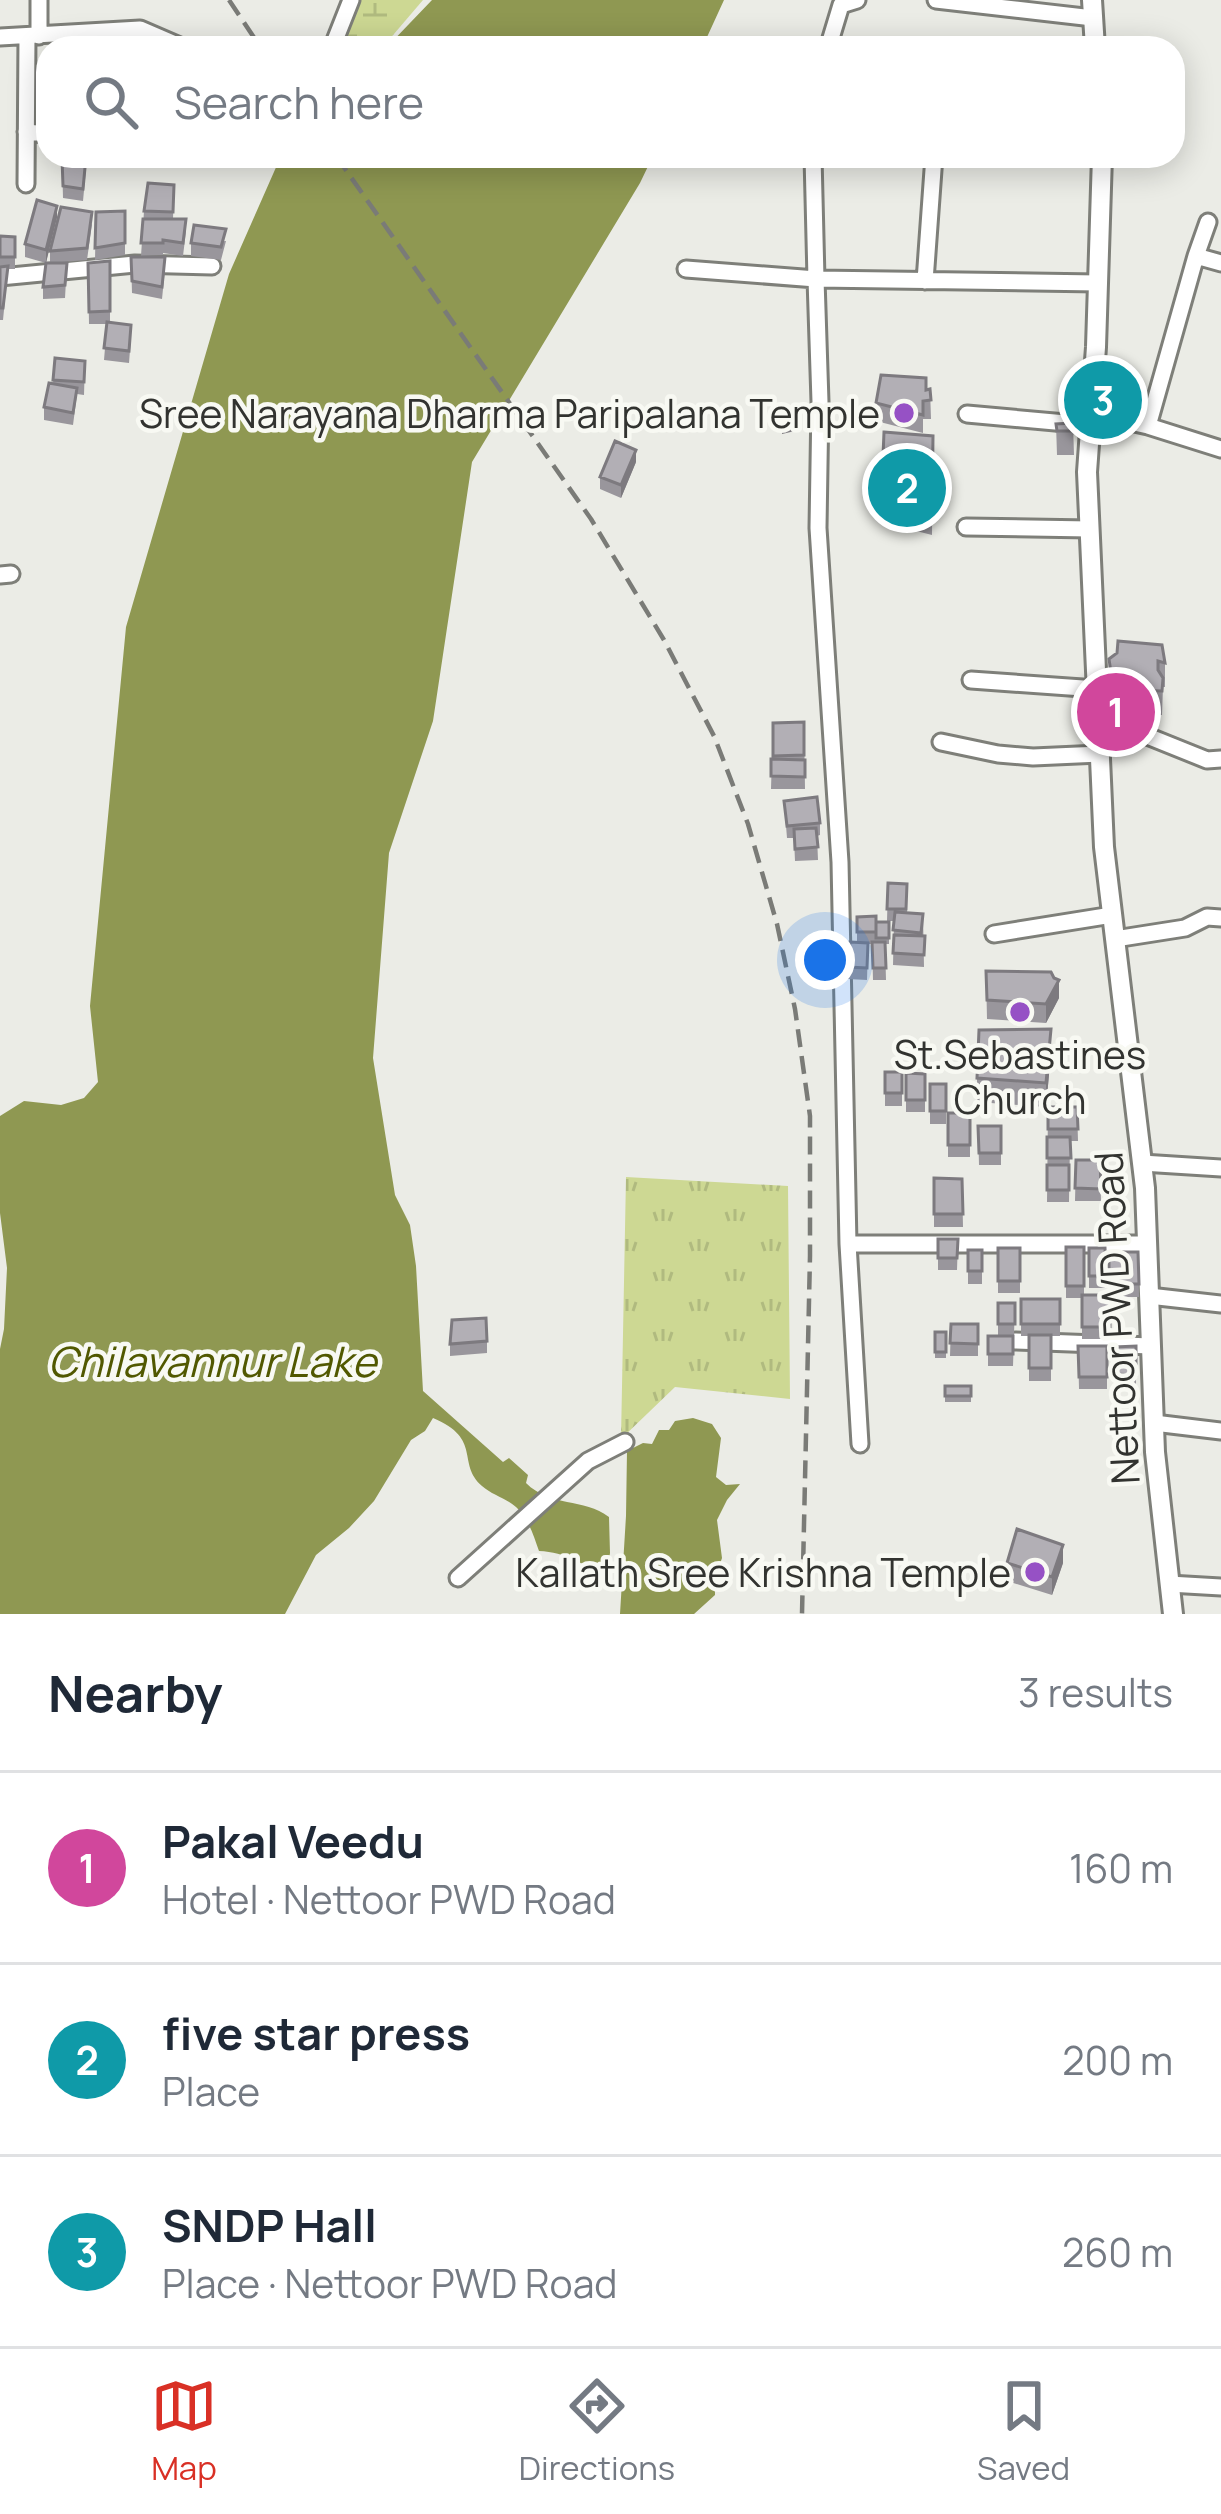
<!DOCTYPE html>
<html lang="en">
<head>
<meta charset="utf-8">
<style>
  body { margin:0; font-family:Manrope,sans-serif; background:#f6f6f7; color:#1f2937 }
  .you { position:absolute; left:825px; top:960px; width:42px; height:42px; margin:-30px; border:9px solid #fff; border-radius:50%; background:#1a73e8; box-shadow:0 0 0 18px #1a73e833 }
  .badge { display:grid; place-items:center; width:78px; height:78px; border-radius:50%; background:#d93025; color:#fff; font-size:39px; font-weight:700 }
  .pin { position:absolute; translate:-50% -50%; border:6px solid #fff; box-shadow:0 3px 12px #0006 }
  .list { margin:0; padding:0; list-style:none }
  h2 { display:flex; justify-content:space-between; align-items:center; height:156px; margin:0; padding:0 48px; font-size:51px }
  h2 small { font-size:39px; font-weight:400; color:#747a83 }
  .list li { display:grid; grid-template-columns:78px 1fr auto; gap:36px; align-items:center; box-sizing:border-box; height:192px; padding:0 48px; border-top:3px solid #e0e1e3 }
  .list b { display:block; font-size:45px; white-space:nowrap }
  .list p { margin:0; font-size:39px; white-space:nowrap; color:#747a83 }
  .list em { font-size:39px; font-style:normal; color:#747a83 }
  .icon { flex:none; width:66px; height:66px; fill:none; stroke:currentColor; stroke-width:2; stroke-linecap:round; stroke-linejoin:round }
  .map { position:relative; flex:none; width:1221px; height:1614px; overflow:hidden }
  .search { position:absolute; background:#fff; box-shadow:0 6px 30px #0003; left:36px; right:36px; top:36px; height:132px; display:flex; align-items:center; gap:30px; box-sizing:border-box; padding:0 42px; border-radius:36px; color:#747a83; font-size:45px }
  .sheet { height:732px; background:#fff }
  nav { display:flex; justify-content:space-around; align-items:center; box-sizing:border-box; height:168px; border-top:3px solid #e0e1e3; background:#fff; font-size:33px; color:#747a83 }
  nav a { display:grid; justify-items:center; gap:6px }
  nav .on { color:#d93025 }
  .map>svg:first-child { display:block }
</style>
</head>
<body>
<div class="map">
<svg width="1221" height="1614" viewBox="0 0 1221 1614">
  <defs>
    <pattern id="grass-tufts" width="24" height="20" patternUnits="userSpaceOnUse" patternTransform="scale(3)"><rect width="24" height="20" fill="#cdd893"/><path d="M3 7l-1-3M5 7V3M7 7l1-3M15 17l-1-3M17 17v-4M19 17l1-3" fill="none" stroke="#b0ba7f"/></pattern>
    <pattern id="wetland-marsh" width="20" height="14" patternUnits="userSpaceOnUse" patternTransform="scale(3)"><rect width="20" height="14" fill="#cdd893"/><path d="M1 5h8M5 5V1M11 12h8M15 12V8" fill="none" stroke="#b0ba7f"/></pattern>
  </defs>
  <rect width="100%" height="100%" fill="#ebece6"/>
  <path fill="url(#grass-tufts)" d="M626,1177L788,1186L790,1399L675,1387L621,1439Z"/>
  <path fill="url(#wetland-marsh)" d="M358,0H423L382,48H340Z"/>
  <path fill="#8f9852" d="M432,0H724L702,48H386Z
    M281,156H653L640,183L472,462L433,721L389,853L373,1058L395,1195L410,1225L416,1266L423,1391L503,1462L509,1458L528,1475L526,1483C550,1507 584,1498 609,1517L610,1553L606,1579C584,1564 566,1552 539,1551C534,1537 528,1517 516,1507C506,1498 492,1495 482,1486C456,1463 483,1439 433,1418L425,1431L411,1440L374,1501L349,1528L316,1555L285,1614H0V1349L4,1329L7,1268L0,1213V1116L24,1101L61,1105L84,1098L98,1082L90,1006L126,627L229,274Z
    M693,1418L712,1424L721,1438L716,1477L726,1485L740,1484L727,1500L717,1520L722,1558L715,1579V1595L694,1614H620L626,1516L627,1451L643,1443L652,1444L659,1430H669L675,1421Z"/>
  <g fill="none" stroke-linecap="round" stroke-linejoin="round">
    <defs>
      <path id="minor" d="M39,0V36
        M936,0L1093,18
        M0,37L140,29L184,48
        M332,48L351,0
        M828,48L841,5L857,0
        M26,132L48,134
        M813,156L816,279L1098,283
        M26,184L27,36
        M1196,256L1208,222
        M686,269L816,279L820,402L818,528L840,862L848,1244L860,1444
        M0,277L135,264L212,266
        M925,281L934,156
        M1089,413L1148,426L1196,256L1221,263
        M967,414L1088,425
        M1148,426L1221,449
        M966,527L1090,529
        M0,575L11,574
        M971,680L1097,689
        M1098,724L1115,723L1207,760L1221,759
        M941,742L998,754L1033,757L1100,754
        M994,934L1112,915
        M1115,939L1185,928L1207,917L1221,918
        M1142,1163L1221,1168
        M848,1244H1147
        M1149,1296L1221,1304
        M1015,1341L1151,1346
        M1154,1423L1221,1431
        M458,1578L588,1461L625,1442
        M1169,1584L1221,1587"/>
      <path id="tertiary" d="M1092,0L1095,48
        M1102,156L1096,347L1087,472L1104,847L1145,1188L1155,1452L1173,1614"/>
    </defs>
    <use href="#minor" stroke="#7e7f79" stroke-width="21"/>
    <use href="#tertiary" stroke="#7e7f79" stroke-width="24"/>
    <use href="#minor" stroke="#fff" stroke-width="15"/>
    <use href="#tertiary" stroke="#fff" stroke-width="18"/>
    <path stroke="#7a7b77" stroke-width="4.5" stroke-dasharray="18 9" stroke-linecap="butt" d="M229,0L261,48
      M336,156L591,519L664,640L714,736L748,824L777,924L795,1009L810,1116V1256L802,1614"/>
  </g>
  <path fill="#99969c" d="M37,70H48V115H37Z
    M62,158L86,169L83,201L63,198Z
    M174,185L173,219L186,231L183,256L163,253V255L141,256L144,211Z
    M57,206L46,263L25,257V244Z
    M125,211V255L95,260L96,212Z
    M92,224L87,260L50,263V251Z
    M0,236L15,237V269H8L3,320H0Z
    M226,241L221,260L191,256V243Z
    M131,257L165,269L162,299L132,293Z
    M110,261V323L131,337L129,363L104,360L107,324H89L88,263Z
    M67,263L65,298L43,299V287Z
    M55,358L85,361L84,395L77,394L73,425L44,420V407L53,384Z
    M1099,386L1116,391L1114,401L1109,400L1107,411L1096,409Z
    M930,389L931,419H923V433L876,421V403Z
    M1073,423L1074,455H1057L1056,424Z
    M884,432L933,436L932,535L881,522Z
    M636,462L621,498L600,489V477Z
    M1117,653L1165,663V687H1163L1162,715H1126L1124,699L1111,697L1109,659Z
    M1109,698L1123,702L1124,720L1108,715Z
    M804,722L805,789H771L773,723Z
    M784,801L820,823V835L817,836L818,860L795,861L794,838H787Z
    M888,883L907,884V913L923,914L924,967L893,965L894,921H887Z
    M857,917L876,922H889V944H885L886,980H873L872,944H868L867,980L848,979L850,942H857Z
    M986,971L1059,998L1046,1023L987,1019Z
    M1051,1053L1046,1107L977,1102V1078Z
    M885,1072H902V1106H885Z
    M906,1073L925,1074V1112H906Z
    M930,1084H946V1124H930Z
    M1048,1107H1077L1078,1141H1070L1069,1202H1047Z
    M948,1113H970V1157H948Z
    M978,1126H1001V1165H979Z
    M1076,1160H1100L1101,1201H1075Z
    M934,1178L962,1179L963,1227H934Z
    M938,1239H958L957,1270H938Z
    M1066,1247H1084V1295H1109V1252H1138L1139,1297H1110V1339H1082V1298H1066Z
    M998,1248H1020V1293H998Z
    M1089,1248H1105L1106,1288H1089Z
    M968,1250H982V1284H968Z
    M1021,1299H1060V1336H1051V1381H1029V1336H1021Z
    M998,1303H1015L1013,1366H988V1336H998Z
    M951,1324H978V1356H950Z
    M935,1332H946V1358H935Z
    M487,1341V1353L450,1356V1344Z
    M1078,1346H1107V1389H1079Z
    M1136,1346V1387H1115V1347Z
    M945,1386H971V1402H945Z
    M1007,1563H1063L1052,1595L1007,1581Z"/>
  <path fill="#7d7a7f" d="M57,206V218L46,263V250Z
    M795,425V431L782,434V428Z
    M636,450V462L621,498V485Z
    M1059,980V998L1046,1023V1004Z
    M1051,1029V1053L1046,1107V1083Z
    M1063,1545V1563L1052,1595V1577Z"/>
  <path fill="#b2afb5" stroke="#7d7a7f" stroke-width="3" d="M37,70H48V97H37Z
    M86,157L83,189L63,186L62,158Z
    M148,183L174,185L173,212L144,211Z
    M37,200L57,206L46,250L25,244Z
    M61,207L92,212L87,248L50,251Z
    M125,211V243L95,248L96,212Z
    M143,219H186L183,243L163,240V243H141Z
    M194,225L226,229L221,247L191,243Z
    M0,236L15,237V257H0Z
    M131,257H165L162,287L132,281Z
    M110,261V311L89,312L88,263Z
    M46,263H67L65,285L43,287Z
    M8,266L3,308H0V267Z
    M107,322L131,325L129,351L104,348Z
    M55,358L85,361L84,382L53,380Z
    M881,375L926,378V390L930,389L931,400L923,401V415L876,403Z
    M49,383L77,388L73,413L44,407Z
    M1105,383L1116,385L1114,394L1109,393L1107,404L1096,402L1099,386H1105Z
    M784,413L796,415L795,425L782,428Z
    M1073,423L1074,431H1057L1056,424Z
    M884,432L933,436L932,517L881,504Z
    M615,441L636,450L621,485L600,477Z
    M1118,641L1162,645L1165,663L1158,661V670L1163,678L1162,691L1126,690L1124,675L1111,673L1109,659L1117,653Z
    M1109,698L1123,702L1124,714L1108,709Z
    M804,722V755L773,756V723Z
    M771,759L805,760V777L771,776Z
    M817,797L820,823L787,826L784,801Z
    M816,828L818,847L795,849L794,829Z
    M888,883L907,884L906,909H887Z
    M895,912L923,914L921,933L893,930Z
    M876,916V932H857V917Z
    M876,922H889V938H876Z
    M894,935L925,936L924,955L893,953Z
    M850,942L868,943L867,968L848,967Z
    M872,942H885L886,968H873Z
    M986,971L1051,972L1054,978L1059,980L1046,1004L987,1000Z
    M1051,1029L1046,1083L977,1078L979,1030Z
    M885,1072H902V1093H885Z
    M906,1073L925,1074V1100H906Z
    M930,1084H946V1111H930Z
    M1048,1107H1077L1078,1129H1048Z
    M948,1113H970V1145H948Z
    M978,1126H1001V1153H979Z
    M1047,1137H1070L1071,1158H1047Z
    M1076,1160H1100L1101,1189L1075,1188Z
    M1047,1165H1069V1190H1047Z
    M934,1178L962,1179L963,1214H934Z
    M938,1239H958L957,1258H938Z
    M1066,1247H1084V1286H1066Z
    M998,1248H1020V1281H998Z
    M1089,1248H1105L1106,1276H1089Z
    M968,1250H982V1271H968Z
    M1109,1252H1138L1139,1284H1109Z
    M1082,1295H1110V1327H1082Z
    M1021,1299H1060V1324H1021Z
    M998,1303H1015V1324H998Z
    M486,1318L487,1341L450,1344L452,1320Z
    M951,1324H978V1344L950,1343Z
    M935,1332H946V1352H935Z
    M1029,1335H1051V1368H1029Z
    M988,1336H1013V1354H988Z
    M1078,1346H1107V1377H1079Z
    M1136,1346V1375L1115,1374V1347Z
    M945,1386H971V1396H945Z
    M1017,1529L1063,1545L1052,1577L1007,1563Z"/>
  <g fill="#9651c5" stroke="#f8f9f3" stroke-width="4.5">
    <circle cx="904" cy="413" r="12"/>
    <circle cx="1020" cy="1012" r="12"/>
    <circle cx="1035" cy="1572" r="12"/>
  </g>
  <g text-anchor="middle" dominant-baseline="central" stroke-width="9" stroke-linejoin="round" paint-order="stroke">
    <g font-size="39" fill="#323330" stroke="#f8f9f3" text-anchor="end">
      <text x="880" y="413">Sree Narayana Dharma Paripalana Temple</text>
      <text x="1020" y="1054" text-anchor="middle">St.Sebastines<tspan x="1020" dy="45">Church</tspan></text>
      <text x="1011" y="1572">Kallath Sree Krishna Temple</text>
    </g>
    <g font-size="39" fill="#323330" stroke="#f8f9f3">
      <text transform="translate(1116 1318) rotate(-93)">Nettoor PWD Road</text>
    </g>
    <g font-size="42" font-style="italic" fill="#515801" stroke="#f8f9f3">
      <text x="212" y="1361">Chilavannur Lake</text>
    </g>
  </g>
</svg>
<div class="you"></div>
<div class="pin badge" style="left:1116px;top:712px;background:#d1479c">1</div>
<div class="pin badge" style="left:907px;top:488px;background:#0f9aa8">2</div>
<div class="pin badge" style="left:1103px;top:400px;background:#0f9aa8">3</div>
<div class="search"><svg class="icon" aria-label="search" viewBox="0 0 24 24"><circle cx="10" cy="10" r="6"/><path d="M15 15l6 6"/></svg>Search here</div>
</div>
<section class="sheet">
<h2>Nearby<small>3 results</small></h2>
<ul class="list">
<li><span class="badge" style="background:#d1479c">1</span><div><b>Pakal Veedu</b><p>Hotel · Nettoor PWD Road</p></div><em>160 m</em></li>
<li><span class="badge" style="background:#0f9aa8">2</span><div><b>five star press</b><p>Place</p></div><em>200 m</em></li>
<li><span class="badge" style="background:#0f9aa8">3</span><div><b>SNDP Hall</b><p>Place · Nettoor PWD Road</p></div><em>260 m</em></li>
</ul>
</section>
<nav>
<a class="on"><svg class="icon" aria-label="map" viewBox="0 0 24 24"><path d="M3 6l6-2 6 2 6-2v14l-6 2-6-2-6 2zM9 4v14M15 6v14"/></svg>Map</a>
<a><svg class="icon" aria-label="directions" viewBox="0 0 24 24"><path d="M12 3l9 9-9 9-9-9zM9 14v-3h6M13 9l2 2-2 2"/></svg>Directions</a>
<a><svg class="icon" aria-label="saved" viewBox="0 0 24 24"><path d="M7 4h10v16l-5-4-5 4z"/></svg>Saved</a>
</nav>
</body>
</html>
